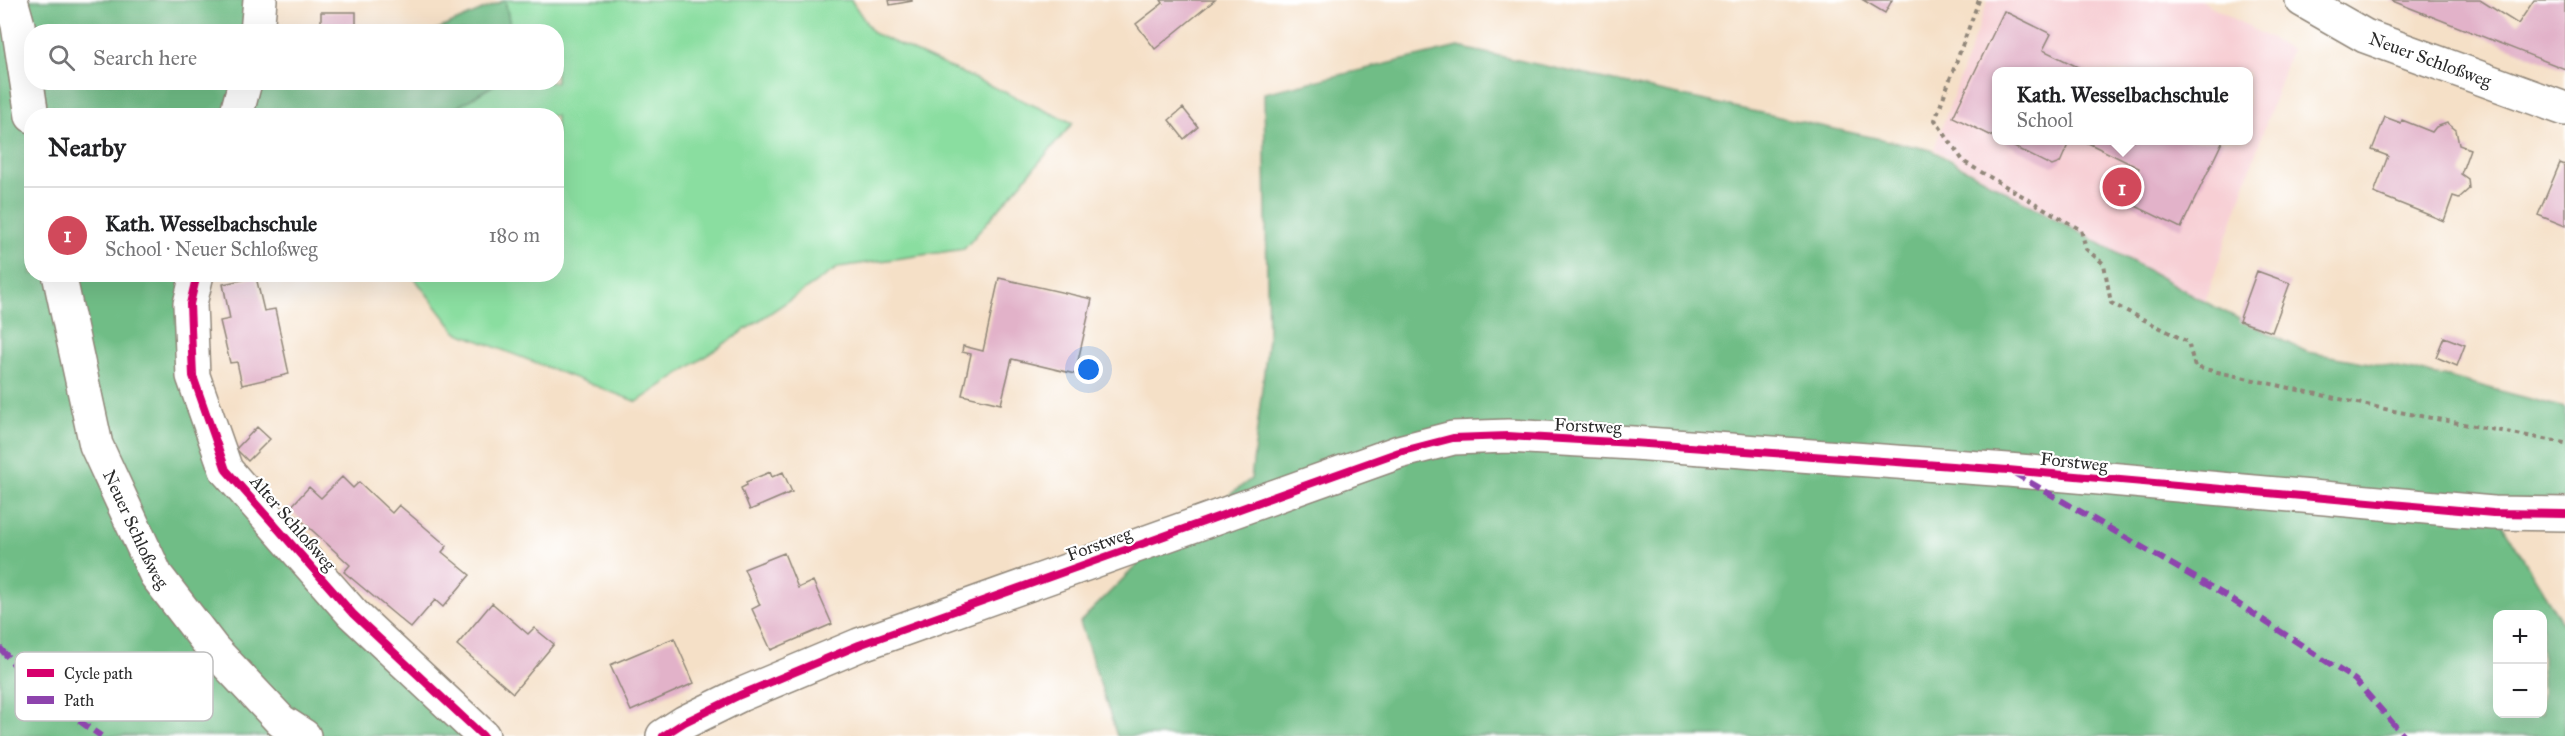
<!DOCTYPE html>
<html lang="en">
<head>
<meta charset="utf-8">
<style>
  body { margin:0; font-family:"IM FELL Great Primer",serif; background:#f2f2f2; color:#202124 }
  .controls { position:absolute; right:18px; bottom:18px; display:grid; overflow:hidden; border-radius:12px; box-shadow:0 6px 24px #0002 }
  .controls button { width:54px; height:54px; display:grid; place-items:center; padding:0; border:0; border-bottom:2px solid #e0e0e0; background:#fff; color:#202124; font:30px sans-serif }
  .you { position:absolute; left:1089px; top:370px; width:21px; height:21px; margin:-15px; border:4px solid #fff; border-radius:50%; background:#1a73e8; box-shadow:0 0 0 9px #1a73e833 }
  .badge { display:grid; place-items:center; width:39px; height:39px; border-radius:50%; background:#d1495b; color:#fff; font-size:20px; font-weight:700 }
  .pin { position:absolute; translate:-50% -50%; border:3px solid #fff; box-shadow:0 2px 6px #0006 }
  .popup { position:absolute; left:1992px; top:67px; width:261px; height:78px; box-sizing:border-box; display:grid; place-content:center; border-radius:12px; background:#fff; filter:drop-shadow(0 2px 4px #0005); font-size:20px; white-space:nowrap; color:#757577 }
  .popup b { font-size:22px; color:#202124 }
  .popup::after { content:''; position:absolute; left:50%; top:100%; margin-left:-12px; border:12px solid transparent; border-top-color:#fff }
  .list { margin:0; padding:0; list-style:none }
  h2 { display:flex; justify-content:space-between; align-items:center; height:78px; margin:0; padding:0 24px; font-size:26px }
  h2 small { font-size:20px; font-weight:400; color:#757577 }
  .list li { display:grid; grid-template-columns:39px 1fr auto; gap:18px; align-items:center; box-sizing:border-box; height:96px; padding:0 24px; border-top:2px solid #e0e0e0 }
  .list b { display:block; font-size:22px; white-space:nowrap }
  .list p { margin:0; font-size:20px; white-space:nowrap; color:#757577 }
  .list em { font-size:20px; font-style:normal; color:#757577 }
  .icon { flex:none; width:33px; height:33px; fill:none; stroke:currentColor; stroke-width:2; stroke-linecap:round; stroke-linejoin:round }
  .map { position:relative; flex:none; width:2565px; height:736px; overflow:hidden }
  .search { position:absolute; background:#fff; box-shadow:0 6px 24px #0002; left:24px; top:24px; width:540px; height:66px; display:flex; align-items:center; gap:15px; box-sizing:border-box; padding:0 21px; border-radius:24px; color:#757577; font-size:22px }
  .panel { position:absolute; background:#fff; box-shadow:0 6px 24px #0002; left:24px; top:108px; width:540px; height:174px; border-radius:24px }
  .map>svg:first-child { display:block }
</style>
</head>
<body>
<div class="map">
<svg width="2565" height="736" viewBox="0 0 2565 736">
  <rect width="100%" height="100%" fill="#fff"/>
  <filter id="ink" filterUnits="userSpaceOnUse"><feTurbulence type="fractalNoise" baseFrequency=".0167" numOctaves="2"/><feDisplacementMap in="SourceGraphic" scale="12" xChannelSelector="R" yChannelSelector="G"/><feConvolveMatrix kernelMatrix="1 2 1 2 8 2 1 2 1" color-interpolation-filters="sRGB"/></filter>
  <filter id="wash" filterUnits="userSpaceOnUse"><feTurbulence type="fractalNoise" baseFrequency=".008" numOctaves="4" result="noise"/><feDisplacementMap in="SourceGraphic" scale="24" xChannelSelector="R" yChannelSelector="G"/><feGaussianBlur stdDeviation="1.35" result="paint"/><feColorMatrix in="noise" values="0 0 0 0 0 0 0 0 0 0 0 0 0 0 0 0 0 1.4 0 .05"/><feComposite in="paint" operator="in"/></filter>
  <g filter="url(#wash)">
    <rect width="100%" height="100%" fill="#f5e0c7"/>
    <path fill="#f7cfd4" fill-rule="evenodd" d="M1988,0H2200L2291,50L2205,302L2064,225L1934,149ZM1996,72H2248V140H1996Z"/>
    <path fill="#8adea0" stroke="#5a8466" stroke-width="1.5" d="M505,0H851L873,33L1073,123L964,249L839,267L637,402L456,332L412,275L556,274V116L444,115L497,83L556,82V32L511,31Z"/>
    <path fill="#6fbd86" stroke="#4d7458" stroke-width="1.5" fill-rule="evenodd" d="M0,0H260L264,31L32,32V82L497,83L444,115L32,116V274L197,275L190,304L226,470L466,736H0Z
      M505,0L511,31H434Z
      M1458,47L1931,150L2205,302L2307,352L2448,377L2565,408V498L2488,501L2565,627V736H1117L1080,622L1147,555L1251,479L1268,339L1264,93ZM2498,614H2542V714H2498Z"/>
    <g id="blocks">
      <path fill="#e2b2c9" d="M889,0H912V1L890,5Z
        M1161,0H1215L1155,49L1136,24L1163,3Z
        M1863,0H1892L1885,13Z
        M2390,0H2480L2518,24L2534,0H2565V69Z
        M2004,11L2051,34L2043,50L2088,72H1996V138L1953,117Z
        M321,12H356V32H321Z
        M1183,108L1198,127L1184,139L1169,120Z
        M2385,117L2401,123L2402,120L2432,132L2436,127L2447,123L2456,130L2459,145L2470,149L2461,174L2468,179L2469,189L2459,198L2453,196L2444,221L2374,193L2388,156L2372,150Z
        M2000,140H2070L2060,163L2052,166Z
        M2082,140H2223L2181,228L2123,200L2139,168Z
        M2560,163L2565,165V226L2538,215Z
        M2257,271L2290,283L2272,332L2239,321Z
        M256,277L264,311L275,309L289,374L242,385L237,362L230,363L220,321L230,319L223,284Z
        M999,278L1092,299L1075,374L1012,359L1001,404L962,395L971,354L962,352L963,346L983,351Z
        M2444,337L2465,345L2457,366L2436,357Z
        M257,427L270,439L248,461L236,449Z
        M770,472L772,477L783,472L792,492L750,510L741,488L747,485L746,482Z
        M342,477L353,488L359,482L392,513L399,505L447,546L442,552L470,575L443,607L435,600L411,628L344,572L350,565L289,509L309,487L321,498Z
        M784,553L798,588L813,581L832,624L771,650L752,609L760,605L744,569Z
        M492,603L528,634L534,628L554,644L513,693L457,645Z
        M674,638L694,683L631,711L610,665Z"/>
    </g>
  </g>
  <g filter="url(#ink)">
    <use href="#blocks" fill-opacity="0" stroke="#908679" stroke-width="1.5"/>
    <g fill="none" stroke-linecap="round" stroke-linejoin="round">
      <defs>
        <g id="minor">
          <path d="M11,0L18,25L32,116"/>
          <path id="s1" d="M2302,0L2365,36L2565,109"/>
          <path d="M257,32L260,0"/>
          <path d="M236,116L245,82"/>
          <path id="s2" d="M59,274L96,445L156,575L213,649L281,721L304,736"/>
          <path d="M197,274L190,304L193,376L226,470L353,614L483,736"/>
          <path d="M663,736L685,722L740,695L859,645L1399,452L1453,438L1508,436L1633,443L2008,470L2493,513L2565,514"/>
        </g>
      </defs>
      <use href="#minor" stroke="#908679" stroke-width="36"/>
      <path stroke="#908679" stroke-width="4" stroke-dasharray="4.5 4.5" stroke-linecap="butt" d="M1979,0L1935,120L1964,162L2081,230L2086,249L2104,264L2111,303L2188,342L2195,367L2394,411L2565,443"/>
      <use href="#minor" stroke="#fff" stroke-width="33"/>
      <path stroke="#8e44ad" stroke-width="6" stroke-dasharray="12 6" stroke-linecap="butt" d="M2014,473L2223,594L2355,680L2404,736
        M0,648L39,693L101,736"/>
      <defs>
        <path id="cycleway" d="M197,274L190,304L193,376L226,470L353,614L483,736
          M663,736L685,722L740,695L859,645L1399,452L1453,438L1508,436L1633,443L2008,470L2493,513L2565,514"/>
      </defs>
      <use href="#cycleway" stroke="#fff" stroke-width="11"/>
      <use href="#cycleway" stroke="#d6006c" stroke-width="8"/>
    </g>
  </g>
  <g text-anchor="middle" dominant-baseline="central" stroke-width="4.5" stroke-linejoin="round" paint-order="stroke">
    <g font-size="18" fill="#2b2b2b" stroke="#fff">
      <text stroke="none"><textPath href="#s1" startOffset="142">Neuer Schloßweg</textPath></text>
      <text transform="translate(1588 426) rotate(3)">Forstweg</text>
      <text transform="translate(2074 462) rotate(6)">Forstweg</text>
      <text transform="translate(293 523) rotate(49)">Alter Schloßweg</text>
      <text stroke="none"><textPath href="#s2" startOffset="268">Neuer Schloßweg</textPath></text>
      <text transform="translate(1099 544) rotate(-20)">Forstweg</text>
    </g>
  </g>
  <rect x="15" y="652" width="198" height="69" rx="9" fill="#fff" stroke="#bfbfbf" stroke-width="1.5"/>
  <rect x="27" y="669" width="27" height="8" fill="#d6006c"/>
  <rect x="27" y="696" width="27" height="8" fill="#8e44ad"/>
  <g font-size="16" fill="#2b2b2b">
    <text x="64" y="679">Cycle path</text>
    <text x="64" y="706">Path</text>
  </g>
</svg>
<div class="controls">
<button>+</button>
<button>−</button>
</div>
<div class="you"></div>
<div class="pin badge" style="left:2122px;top:187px">1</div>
<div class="popup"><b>Kath. Wesselbachschule</b>School</div>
<div class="search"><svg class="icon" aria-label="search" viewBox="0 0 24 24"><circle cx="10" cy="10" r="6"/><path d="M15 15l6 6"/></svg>Search here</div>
<section class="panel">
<h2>Nearby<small></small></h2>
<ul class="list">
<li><span class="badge">1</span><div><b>Kath. Wesselbachschule</b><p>School · Neuer Schloßweg</p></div><em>180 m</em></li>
</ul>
</section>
</div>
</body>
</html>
